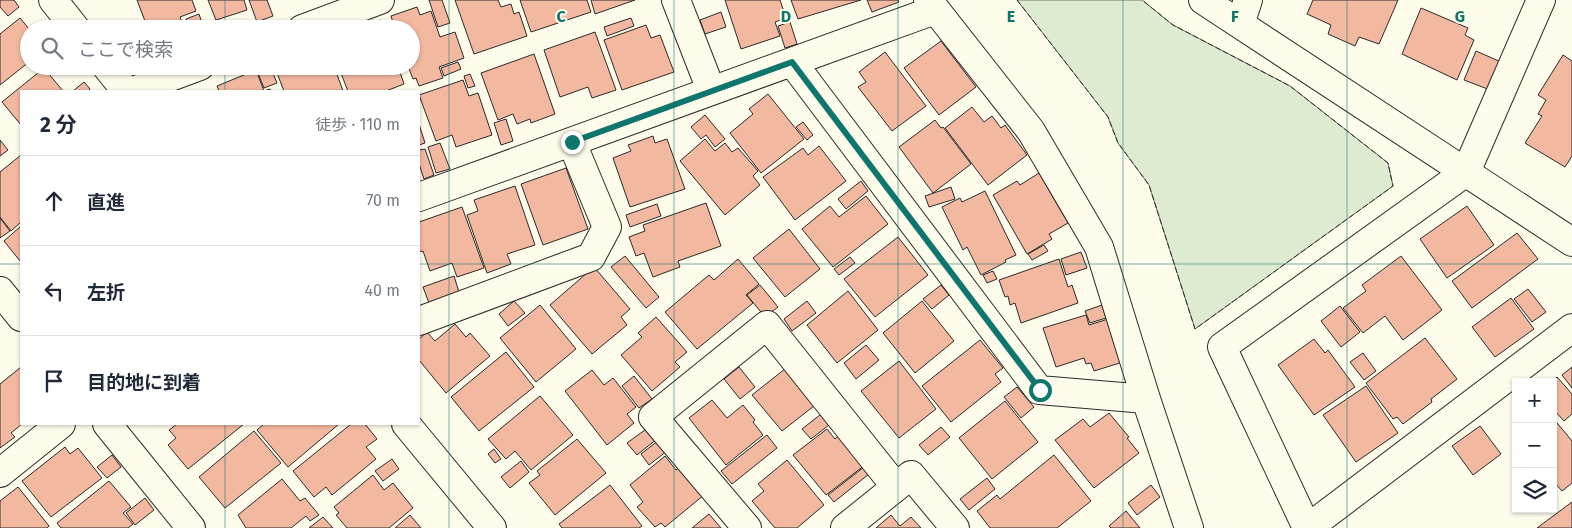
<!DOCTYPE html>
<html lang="ja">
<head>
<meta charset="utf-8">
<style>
  body { margin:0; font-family:"Fira Sans","Noto Sans JP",sans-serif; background:#f2f2f3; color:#1f2937 }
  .controls { position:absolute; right:15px; bottom:15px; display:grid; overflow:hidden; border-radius:0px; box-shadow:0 1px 4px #0004 }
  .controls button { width:45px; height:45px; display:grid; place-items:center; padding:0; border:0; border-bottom:1px solid #e0e1e3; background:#fff; color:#1f2937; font:25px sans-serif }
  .stop { position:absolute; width:15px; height:15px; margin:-11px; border:4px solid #0f766e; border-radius:50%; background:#fff }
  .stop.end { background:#0f766e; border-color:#fff; box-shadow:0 1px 5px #0008 }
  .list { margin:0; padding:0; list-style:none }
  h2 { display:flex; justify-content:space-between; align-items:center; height:65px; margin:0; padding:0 20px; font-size:21px }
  h2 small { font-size:16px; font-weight:400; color:#747a83 }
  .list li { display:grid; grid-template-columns:32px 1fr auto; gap:15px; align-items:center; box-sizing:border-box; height:90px; padding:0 20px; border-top:1px solid #e0e1e3 }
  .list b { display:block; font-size:19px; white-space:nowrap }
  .list em { font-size:16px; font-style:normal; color:#747a83 }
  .icon { flex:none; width:28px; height:28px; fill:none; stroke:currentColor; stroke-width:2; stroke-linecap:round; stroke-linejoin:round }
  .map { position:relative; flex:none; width:1572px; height:528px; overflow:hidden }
  .search { position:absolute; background:#fff; box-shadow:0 1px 4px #0004; left:20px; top:20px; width:400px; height:55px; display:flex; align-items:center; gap:12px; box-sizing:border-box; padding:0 18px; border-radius:28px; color:#747a83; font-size:19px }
  .panel { position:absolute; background:#fff; box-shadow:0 1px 4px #0004; left:20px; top:90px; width:400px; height:335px; border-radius:0px }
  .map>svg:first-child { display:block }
</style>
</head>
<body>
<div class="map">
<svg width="1572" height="528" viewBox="0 0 1572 528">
  <rect width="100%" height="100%" fill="#fdfbea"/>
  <path fill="#deebd1" stroke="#74746e" d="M1017,0H1142L1173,25L1290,86L1388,163L1393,186L1195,329L1149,185L1118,143L1108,117Z"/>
  <path fill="#f2b8a0" stroke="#2b2b2b" d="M0,0H14L19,7L8,16L0,7Z
    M137,0H192L196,11L180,17L182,22L164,29H148Z
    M208,0H244L247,10L216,20Z
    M249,0H267L273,16L257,22Z
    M429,0H442L450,23L438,27Z
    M455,0H498L501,7L511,4L514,14L519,12L527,36L474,54Z
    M520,0H587L591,12L531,32Z
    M591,0H635L595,14Z
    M725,0H780L786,18L775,22L780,36L741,49Z
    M791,0H861L798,19Z
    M867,0H898L899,2L872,12Z
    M1313,0H1398L1379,44L1359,37L1355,46L1328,34L1331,25L1307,14Z
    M417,7L420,15L431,11L440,37L455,32L464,58L439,67L443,78L419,86L416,78L413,79L408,66H411V29H395L391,16Z
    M1421,8L1468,28L1465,35L1474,40L1457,80L1402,54Z
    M721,12L726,27L705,34L700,20Z
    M199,14L204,29H189L186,19Z
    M20,18L29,29V62L0,85V34Z
    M631,18L634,26L607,36L604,27Z
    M381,20L384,29H371L369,24Z
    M790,22L797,44L785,48L778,26Z
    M646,25L651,38L660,35L674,72L622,90L604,40Z
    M595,32L616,90L592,98L588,87L560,97L544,50Z
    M941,41L976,87L939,115L904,68Z
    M1476,51L1501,62L1490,90L1464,80Z
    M885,52L926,106L892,131L858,87L866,82L859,72Z
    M534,54L555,114L531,123L530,119L517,124L513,114L498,120L481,73Z
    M1563,55L1572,61V156L1565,167L1525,143L1542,116L1538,114L1546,100L1538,95Z
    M458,62L461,69L444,76L441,68Z
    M255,66H270L277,83L264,88Z
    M281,66H318L319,70L328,66H334L343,91H284L275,68Z
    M338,66H398L404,84L386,91H348Z
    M44,68L63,91H21V125L2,102Z
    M256,70L264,91L270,89L271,91H219L217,86Z
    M470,74L475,86L468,88L464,76Z
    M463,80L469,96L478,93L492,135L456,147L452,135L436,141L419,95Z
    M84,82L90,89L88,91H73Z
    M768,94L804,139L761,173L730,133L753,114L749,109Z
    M972,107L984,122L992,116L1001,128L1005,125L1027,155L988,185L945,128Z
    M705,115L725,139L715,147L706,135L701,139L691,127Z
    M506,119L513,141L501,145L494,123Z
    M935,120L941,128L943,127L971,164L933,193L899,147Z
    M803,122L813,135L807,140L796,127Z
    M419,124L425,143L419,145Z
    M653,136L655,143L667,139L685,189L630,207L613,158L631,151L628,145Z
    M705,139L715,151L725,143L732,152L738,148L758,171L753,176L760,185L725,215L680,161Z
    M0,140L8,150L0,156Z
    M440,143L450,169L436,173L428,147Z
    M819,146L846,181L795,220L763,177L803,148L808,155Z
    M425,149L434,175L424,179L419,164V150Z
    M21,155V222L11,231L0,217V172Z
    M566,168L588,229L543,245L521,184Z
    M1039,173L1068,223L1049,234L1052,239L1027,254L993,195L1017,181L1020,185Z
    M861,181L868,191L846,209L838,199Z
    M515,186L535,245L507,254L511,264L487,273L467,215L478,211L474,200Z
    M951,187L955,199L929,207L925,196Z
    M985,191L1016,255L1005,260L1006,262L981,275L967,247L963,250L942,207L960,198L962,202Z
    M866,196L888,224L833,267L802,229L830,206L839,217Z
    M706,203L721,246L678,261L680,267L653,277L644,253L636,256L629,237L645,231L643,225Z
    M657,204L661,216L630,227L626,215Z
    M1467,206L1494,245L1447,278L1420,239Z
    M462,207L484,268L457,277L452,263L430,271L423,251L419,252V222Z
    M0,218L10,231L0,238Z
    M21,226V260L20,261L4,241Z
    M789,229L820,269L785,297L753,258Z
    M1517,233L1538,259L1472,308L1452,281Z
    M898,237L928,275L875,317L844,279Z
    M1044,245L1048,251L1032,260L1028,254Z
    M1081,252L1087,268L1066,275L1061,259Z
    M625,256L659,297L646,308L611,267Z
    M1401,256L1442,310L1403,340L1385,316L1363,333L1343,308L1366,291L1362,285Z
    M850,257L855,263L839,275L834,269Z
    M738,259L759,284L746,295L753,303L697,349L665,312L709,275L714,280Z
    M1059,259L1068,287L1072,285L1078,303L1021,323L1015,303L1010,305L1008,296L1005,297L999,280Z
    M594,267L630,309L621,317L627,325L592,354L550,305Z
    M993,271L997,279L987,283L983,275Z
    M454,276L459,292L429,303L423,287Z
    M760,285L778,307L765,317L747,295Z
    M941,285L949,295L932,309L923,299Z
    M1528,289L1546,312L1532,322L1514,299Z
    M848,291L878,330L837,363L807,325Z
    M1511,298L1534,329L1495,357L1472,327Z
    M514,301L525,313L508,326L499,314Z
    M807,301L816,313L792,331L784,319Z
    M922,301L954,341L915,373L883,333Z
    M540,305L576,349L536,382L500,338Z
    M1102,305L1106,318L1090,323L1085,311Z
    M1340,306L1360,332L1341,347L1321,321Z
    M1086,315L1089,325L1108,319L1123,362L1094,371L1091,363L1086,364L1084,358L1056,367L1043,328Z
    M656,317L687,352L675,362L680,367L652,391L621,355L642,337L638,333Z
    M455,324L466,337L470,333L490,356L446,393L419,360V339L427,332L435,341Z
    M1425,338L1457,379L1431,399L1432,402L1403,424L1397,417L1393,419L1366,383Z
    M1314,339L1325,353L1328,350L1355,387L1314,415L1278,365Z
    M980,340L1003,368L995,374L1001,382L951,422L922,386Z
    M866,345L879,360L856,379L844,363Z
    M506,352L534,387L479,431L451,397Z
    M1363,353L1376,371L1364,380L1350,362Z
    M899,361L936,409L899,438L861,391Z
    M790,365L819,402L782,431L752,395Z
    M21,367L22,424L11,433L15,437L0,448V384Z
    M739,367L755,387L740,399L724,379Z
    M1572,367V388L1562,375Z
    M592,370L604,385L613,378L636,407L627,414L634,423L607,445L565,391Z
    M634,376L652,399L639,408L622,386Z
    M1557,377L1572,394V414L1564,421L1553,409V382H1551Z
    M1366,386L1398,433L1356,462L1323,415Z
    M1017,387L1034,407L1021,418L1004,397Z
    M540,396L573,435L531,470L515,451L506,459L488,439Z
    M712,400L727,418L743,405L755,420L753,422L763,435L726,465L689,418Z
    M1005,401L1038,442L992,479L959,438Z
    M825,411L834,421L811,439L802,429Z
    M1109,413L1129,437L1127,438L1139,453L1094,488L1055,440L1083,419L1090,427Z
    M1553,418L1572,441V483L1562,491L1553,481Z
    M177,424H244L188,469L168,445L176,438L169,430Z
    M264,424H339L288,467L257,430Z
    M351,424H365L377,439L366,447L376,459L332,495L326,487L314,497L293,471Z
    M1480,426L1501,454L1473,475L1452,446Z
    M649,427L658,438L637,455L627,443Z
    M941,427L950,437L928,455L919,445Z
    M827,429L835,439L840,435L865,465L826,495L793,455Z
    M254,431L281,463L225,508L199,477Z
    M767,435L777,448L732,484L721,471Z
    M577,439L606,473L555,515L529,483L540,475L537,471Z
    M659,440L667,451L649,465L641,454Z
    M65,447L70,454L78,448L102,478L51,517L22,481Z
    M494,449L501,459L495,463L488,454Z
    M112,455L121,467L107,478L97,467Z
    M1054,455L1091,501L1057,528H990L977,511L997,495L1000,499Z
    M665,456L676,470L680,467L704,495L665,527L661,523L655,527L637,507L643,502L630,485Z
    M392,459L399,469L383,481L375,471Z
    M787,460L824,505L797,528H775L752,501L764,491L758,484Z
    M521,461L529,472L510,488L501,477Z
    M864,467L869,474L834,502L828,495Z
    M373,475L384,490L393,483L413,508L389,528H347L336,515L339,513L334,507Z
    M987,478L995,489L969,510L960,499Z
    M282,479L300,501L305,498L319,515L310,521L306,516L291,528H246L238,515Z
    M109,481L131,507L123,513L133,524L128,528H61L57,523Z
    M610,485L642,526L639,528H562L559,524Z
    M1151,485L1160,497L1137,515L1128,503Z
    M18,487L49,526L47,528H0V501Z
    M145,498L154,510L135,525L126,513Z
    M1572,502V528H1537Z
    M1126,511L1140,528H1111L1109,526Z
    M709,514L721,528H692Z
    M410,515L421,528H395Z
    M891,515L900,526L911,517L921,528H876Z
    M323,517L333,528H309Z"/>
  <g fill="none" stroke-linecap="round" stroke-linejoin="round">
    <defs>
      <path id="minor" d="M53,0L76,29
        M676,0L711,90
        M928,0L1031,131L1099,247L1146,399L1189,528
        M1203,0L1572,242
        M1240,24L1248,0
        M302,29L380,0
        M792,62L1039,390L1146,399
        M106,66L126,91
        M133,91L200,66
        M419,197L935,10
        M0,291L21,317
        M419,321L591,257L607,227L572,143
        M107,424L191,528
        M406,424L492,528
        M0,473L61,424
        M747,528L653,417L767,325L896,487
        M845,528L911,475L955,528
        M1307,528L1222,347L1466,172L1541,0
        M1308,528L1572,328"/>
    </defs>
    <use href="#minor" stroke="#2b2b2b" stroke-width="30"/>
    <use href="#minor" stroke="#fdfbea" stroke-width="28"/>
    <path stroke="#2b2b2b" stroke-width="1" stroke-dasharray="6 2.5" stroke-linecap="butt" d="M1017,0L1108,117L1118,143L1149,185L1195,329L1393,186L1388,163L1290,86L1173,25L1142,0"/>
  </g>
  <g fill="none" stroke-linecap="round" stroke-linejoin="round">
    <path stroke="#0f766e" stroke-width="6" d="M572,142L792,62L1040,390"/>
  </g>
  <path fill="none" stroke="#0f766e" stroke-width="1" stroke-opacity="0.55" d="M225,0V29M449,0V528M674,0V528M898,0V528M1123,0V528M1347,0V528M225,66V91M0,264H21M419,264H1572M225,424V528"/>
  <g font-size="16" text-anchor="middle" font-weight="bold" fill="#0f766e" stroke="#fdfbea" stroke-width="4" stroke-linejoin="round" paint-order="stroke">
    <text x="561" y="22">C</text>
    <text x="786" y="22">D</text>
    <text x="1011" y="22">E</text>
    <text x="1235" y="22">F</text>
    <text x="1460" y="22">G</text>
  </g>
</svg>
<div class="controls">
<button>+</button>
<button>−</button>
<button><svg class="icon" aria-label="layers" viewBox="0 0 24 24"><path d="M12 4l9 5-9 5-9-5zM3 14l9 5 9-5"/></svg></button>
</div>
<div class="stop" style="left:1040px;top:390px"></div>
<div class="stop end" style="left:572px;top:142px"></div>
<div class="search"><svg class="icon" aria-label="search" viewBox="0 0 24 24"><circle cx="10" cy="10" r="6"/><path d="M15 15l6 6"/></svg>ここで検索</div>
<section class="panel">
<h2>2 分<small>徒歩 · 110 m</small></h2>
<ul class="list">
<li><svg class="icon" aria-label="ahead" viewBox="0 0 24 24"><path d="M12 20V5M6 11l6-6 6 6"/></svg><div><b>直進</b></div><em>70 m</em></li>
<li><svg class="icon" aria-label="left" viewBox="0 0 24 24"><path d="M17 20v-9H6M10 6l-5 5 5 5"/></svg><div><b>左折</b></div><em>40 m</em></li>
<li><svg class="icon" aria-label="arrive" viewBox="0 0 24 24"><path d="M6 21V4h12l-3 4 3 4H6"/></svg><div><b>目的地に到着</b></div></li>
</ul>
</section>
</div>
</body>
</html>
